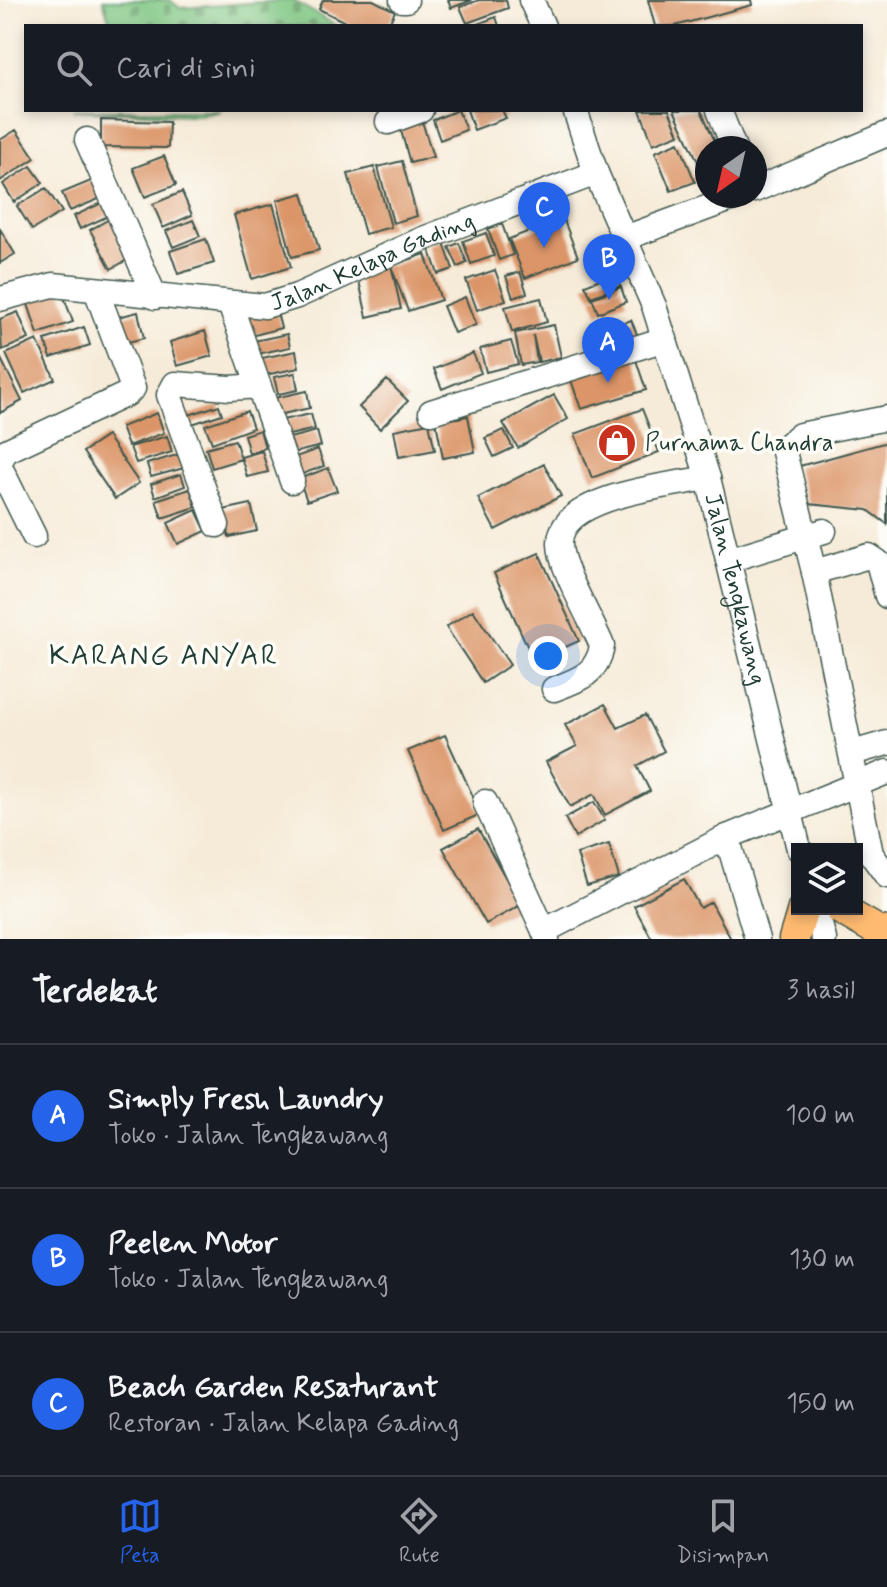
<!DOCTYPE html>
<html lang="id">
<head>
<meta charset="utf-8">
<style>
  body { margin:0; font-family:Mynerve,sans-serif; background:#20242c; color:#f1f3f6 }
  .controls { position:absolute; right:24px; bottom:24px; display:grid; overflow:hidden; border-radius:0px; box-shadow:0 4px 12px #0003 }
  .controls button { width:72px; height:72px; display:grid; place-items:center; padding:0; border:0; border-bottom:2px solid #363941; background:#171b24; color:#f1f3f6; font:40px sans-serif }
  .compass { position:absolute; left:695px; top:136px; width:72px; height:72px; border-radius:50%; background:#171b24; box-shadow:0 4px 12px #0003; rotate:214deg }
  .you { position:absolute; left:548px; top:656px; width:28px; height:28px; margin:-20px; border:6px solid #fff; border-radius:50%; background:#1a73e8; box-shadow:0 0 0 12px #1a73e833 }
  .badge { display:grid; place-items:center; width:52px; height:52px; border-radius:50%; background:#2563eb; color:#fff; font-size:26px; font-weight:700 }
  .pin { position:absolute; translate:-50% -66px; filter:drop-shadow(0 2px 4px #0008) }
  .pin::after { content:''; position:absolute; top:42px; width:28px; height:24px; background:inherit; clip-path:polygon(0 0,100% 0,50% 100%) }
  .list { margin:0; padding:0; list-style:none }
  h2 { display:flex; justify-content:space-between; align-items:center; height:104px; margin:0; padding:0 32px; font-size:34px }
  h2 small { font-size:26px; font-weight:400; color:#9ea1a6 }
  .list li { display:grid; grid-template-columns:52px 1fr auto; gap:24px; align-items:center; box-sizing:border-box; height:144px; padding:0 32px; border-top:2px solid #363941 }
  .list b { display:block; font-size:30px; white-space:nowrap }
  .list p { margin:0; font-size:26px; white-space:nowrap; color:#9ea1a6 }
  .list em { font-size:26px; font-style:normal; color:#9ea1a6 }
  .icon { flex:none; width:44px; height:44px; fill:none; stroke:currentColor; stroke-width:2; stroke-linecap:round; stroke-linejoin:round }
  .map { position:relative; flex:none; width:887px; height:939px; overflow:hidden }
  .search { position:absolute; background:#171b24; box-shadow:0 4px 12px #0003; left:24px; right:24px; top:24px; height:88px; display:flex; align-items:center; gap:20px; box-sizing:border-box; padding:0 28px; border-radius:0px; color:#9ea1a6; font-size:30px }
  .sheet { height:536px; background:#171b24 }
  nav { display:flex; justify-content:space-around; align-items:center; box-sizing:border-box; height:112px; border-top:2px solid #363941; background:#171b24; font-size:22px; color:#9ea1a6 }
  nav a { display:grid; justify-items:center; gap:4px }
  nav .on { color:#2563eb }
  .map>svg:first-child { display:block }
</style>
</head>
<body>
<div class="map">
<svg width="887" height="939" viewBox="0 0 887 939">
  <defs>
    <pattern id="cemetery-stones" width="16" height="16" patternUnits="userSpaceOnUse" patternTransform="scale(2)"><rect width="16" height="16" fill="#7ec682"/><path d="M2 7V4a2 2 0 0 1 4 0v3zM10 15v-3a2 2 0 0 1 4 0v3z" fill="#67a26b"/></pattern>
  </defs>
  <rect width="100%" height="100%" fill="#fdfcf7"/>
  <filter id="ink" filterUnits="userSpaceOnUse"><feTurbulence type="fractalNoise" baseFrequency=".0125" numOctaves="2"/><feDisplacementMap in="SourceGraphic" scale="16" xChannelSelector="R" yChannelSelector="G"/><feConvolveMatrix kernelMatrix="1 2 1 2 8 2 1 2 1" color-interpolation-filters="sRGB"/></filter>
  <filter id="wash" filterUnits="userSpaceOnUse"><feTurbulence type="fractalNoise" baseFrequency=".006" numOctaves="4" result="noise"/><feDisplacementMap in="SourceGraphic" scale="32" xChannelSelector="R" yChannelSelector="G"/><feGaussianBlur stdDeviation="1.8" result="paint"/><feColorMatrix in="noise" values="0 0 0 0 0 0 0 0 0 0 0 0 0 0 0 0 0 1.4 0 .05"/><feComposite in="paint" operator="in"/></filter>
  <g filter="url(#wash)">
    <rect width="100%" height="100%" fill="#f6ebd8"/>
    <path fill="url(#cemetery-stones)" stroke="#4e825b" stroke-width="2" d="M103,0H170L180,8L292,0L337,26H111Z
      M74,110H221L196,115Z"/>
    <g id="blocks">
      <path fill="#db9568" d="M323,0H373L395,11L388,26H353L319,9Z
        M448,0H472L451,8Z
        M479,0H506L508,8L467,23L460,7Z
        M648,0H751L752,5L675,26H655Z
        M496,17L499,26H472Z
        M458,110L466,130L440,140L433,120Z
        M467,110H502L506,118L474,130Z
        M640,110H669L679,134L653,144Z
        M674,110H701L718,148H707V161L699,164Z
        M101,120L169,122L168,148L101,147Z
        M422,121L433,157L410,163L400,127Z
        M16,130L35,158L0,181V140Z
        M679,142L695,182L671,191L655,152Z
        M164,156L176,185L145,197L133,168Z
        M402,161L417,216L393,223L378,167Z
        M31,166L43,183L14,202L3,184Z
        M374,167L391,227L365,234L348,174Z
        M98,178L106,196L70,211L62,193Z
        M46,188L62,212L32,230L17,206Z
        M182,192L192,215L163,228L153,204Z
        M303,193L319,250L292,257L277,200Z
        M110,199L117,212L80,229L74,216Z
        M273,204L291,267L252,279L234,215Z
        M113,217L134,256L111,269L90,230Z
        M563,218L578,257L525,278L509,239Z
        M193,220L200,236L173,247L166,231Z
        M502,224L513,255L499,260L488,229Z
        M0,229L15,254L0,263Z
        M486,233L494,256L471,264L463,241Z
        M206,239L214,263L178,274L170,251Z
        M443,240L453,269L438,274L428,245Z
        M459,243L467,263L458,267L449,247Z
        M425,254L441,300L408,311L391,266Z
        M391,265L401,309L367,317L357,272Z
        M495,270L506,300L477,310L466,280Z
        M520,272L527,293L513,298L506,276Z
        M615,273L620,286L591,297L585,285Z
        M621,287L626,302L598,313L592,298Z
        M61,289L73,322L38,334L27,301Z
        M465,297L476,325L454,333L443,306Z
        M541,298L547,322L512,332L505,307Z
        M275,305L281,328L251,336L244,313Z
        M18,312L29,339L2,350L0,319Z
        M138,312L144,338L124,343L118,317Z
        M631,320L639,339L608,351L601,332Z
        M554,325L561,357L539,362L533,335L537,362L521,365L515,333Z
        M84,327L90,345L51,358L45,340Z
        M205,331L212,356L177,366L170,342Z
        M287,334L290,347L257,354L254,341Z
        M37,340L55,379L24,393L6,354Z
        M511,341L518,364L486,372L480,349Z
        M296,351L299,368L265,375L262,358Z
        M473,353L481,373L442,389L434,369Z
        M0,357L22,401L0,413Z
        M635,357L646,390L581,409L570,377Z
        M295,373L298,390L278,394L274,377Z
        M387,380L408,401L380,429L359,407Z
        M307,391L310,408L278,415L274,398Z
        M554,395L568,419L518,448L503,423Z
        M219,405L222,414L189,425L186,416Z
        M642,409L659,452L592,478L575,434Z
        M247,411L253,428L212,443L205,425Z
        M157,413L164,433L128,446L121,427Z
        M311,414L315,429L285,436L282,420Z
        M468,416L475,452L443,458L436,422Z
        M429,423L435,450L399,457L394,430Z
        M260,430L265,448L249,453L244,435Z
        M504,430L513,448L494,457L485,438Z
        M317,431L321,446L285,455L282,440Z
        M107,436L139,483L115,499L83,452Z
        M167,436L172,452L136,463L130,447Z
        M235,440L241,459L212,468L206,448Z
        M887,442V524L868,510L809,504L796,467Z
        M318,449L324,466L297,476L290,459Z
        M262,451L268,472L247,477L241,457Z
        M180,454L184,468L151,477L147,464Z
        M544,464L561,496L495,530L478,498Z
        M328,468L337,491L307,501L299,479Z
        M181,474L185,486L155,497L151,484Z
        M190,489L196,507L162,518L156,500Z
        M251,504L257,531L229,537L223,510Z
        M196,510L206,531L178,544L168,523Z
        M539,553L579,641L534,661L494,573Z
        M473,610L510,665L483,683L446,627Z
        M605,704L618,728L645,715L664,751L637,766L650,791L605,815L594,794L570,807L546,762L577,746L565,725Z
        M445,735L481,814L444,830L408,751Z
        M594,802L605,820L575,837L565,818Z
        M478,829L521,905L486,924L443,848Z
        M609,844L619,877L587,886L577,854Z
        M684,879L700,908L711,902L731,939H652L634,906Z"/>
    </g>
  </g>
  <g filter="url(#ink)">
    <use href="#blocks" fill-opacity="0" stroke="#3f574d" stroke-width="2"/>
    <g fill="none" stroke-linecap="round" stroke-linejoin="round">
      <defs>
        <g id="minor">
          <path d="M402,0H406"/>
          <path d="M531,0L543,26"/>
          <path id="s1" d="M575,110L596,173L654,306L708,478L799,849"/>
          <path d="M719,110L734,148"/>
          <path d="M388,122L421,110"/>
          <path d="M87,140L155,297"/>
          <path d="M755,190L887,134"/>
          <path d="M625,238L739,196"/>
          <path id="s2" d="M0,299L53,285L265,306L297,296L423,239L596,173"/>
          <path d="M230,304L292,481"/>
          <path d="M431,412L665,339"/>
          <path d="M887,418L800,435L783,448L814,572L871,854L887,876"/>
          <path d="M0,461L6,451L127,394L133,388L96,290"/>
          <path d="M0,467L34,536"/>
          <path d="M217,525L169,395L175,384L230,388L259,386"/>
          <path d="M728,560L824,531"/>
          <path d="M814,572L869,556L878,562L887,596"/>
          <path d="M554,689C579,680 597,674 602,646C592,620 560,568 560,544C558,495 673,485 708,478"/>
          <path d="M852,753L887,743"/>
          <path d="M485,802L544,931"/>
          <path d="M727,837L757,939"/>
          <path d="M816,909L824,939"/>
          <path d="M547,939L544,931L727,837L887,772"/>
        </g>
        <path id="major" d="M840,909L878,931L887,932
          M794,939L803,909"/>
      </defs>
      <use href="#minor" stroke="#3f574d" stroke-width="27"/>
      <use href="#major" stroke="#3f574d" stroke-width="33"/>
      <use href="#minor" stroke="#fff" stroke-width="24"/>
      <use href="#major" stroke="#ffbb71" stroke-width="30"/>
    </g>
  </g>
  <defs>
    <symbol id="shop-disc" viewBox="-11 -11 22 22"><circle r="9.5" fill="#c8321e" stroke="#fdfcf7"/><path d="M-5-2.5h2.3a2.7 3.5 0 0 1 5.4 0H5L5.5 6h-11ZM-1.5-2.5h3a1.5 2.3 0 0 0-3 0Z" fill="#fff"/></symbol>
  </defs>
  <g fill-rule="evenodd">
    <use href="#shop-disc" x="595" y="421" width="44" height="44"/>
  </g>
  <g text-anchor="middle" dominant-baseline="central" stroke-width="7" stroke-linejoin="round" paint-order="stroke">
    <g font-size="24" fill="#1f3d34" stroke="#fdfcf7">
      <text stroke="none"><textPath href="#s2" startOffset="384">Jalan Kelapa Gading</textPath></text>
      <text stroke="none"><textPath href="#s1" startOffset="506">Jalan Tengkawang</textPath></text>
    </g>
    <g font-size="24" fill="#1f3d34" stroke="#fdfcf7" text-anchor="start">
      <text x="645" y="443">Purnama Chandra</text>
    </g>
    <g font-size="28" letter-spacing="2" fill="#1f3d34" stroke="#fdfcf7">
      <text x="164" y="656">KARANG ANYAR</text>
    </g>
  </g>
</svg>
<div class="controls">
<button><svg class="icon" aria-label="layers" viewBox="0 0 24 24"><path d="M12 4l9 5-9 5-9-5zM3 14l9 5 9-5"/></svg></button>
</div>
<svg class="compass" viewBox="-18 -18 36 36"><path d="M0-13l5 13h-10z" fill="#e53935"/><path d="M0 13l5-13h-10z" fill="#9ea1a6"/></svg>
<div class="you"></div>
<div class="pin badge" style="left:608px;top:383px">A</div>
<div class="pin badge" style="left:609px;top:300px">B</div>
<div class="pin badge" style="left:544px;top:248px">C</div>
<div class="search"><svg class="icon" aria-label="search" viewBox="0 0 24 24"><circle cx="10" cy="10" r="6"/><path d="M15 15l6 6"/></svg>Cari di sini</div>
</div>
<section class="sheet">
<h2>Terdekat<small>3 hasil</small></h2>
<ul class="list">
<li><span class="badge">A</span><div><b>Simply Fresh Laundry</b><p>Toko · Jalan Tengkawang</p></div><em>100 m</em></li>
<li><span class="badge">B</span><div><b>Peelen Motor</b><p>Toko · Jalan Tengkawang</p></div><em>130 m</em></li>
<li><span class="badge">C</span><div><b>Beach Garden Resaturant</b><p>Restoran · Jalan Kelapa Gading</p></div><em>150 m</em></li>
</ul>
</section>
<nav>
<a class="on"><svg class="icon" aria-label="map" viewBox="0 0 24 24"><path d="M3 6l6-2 6 2 6-2v14l-6 2-6-2-6 2zM9 4v14M15 6v14"/></svg>Peta</a>
<a><svg class="icon" aria-label="directions" viewBox="0 0 24 24"><path d="M12 3l9 9-9 9-9-9zM9 14v-3h6M13 9l2 2-2 2"/></svg>Rute</a>
<a><svg class="icon" aria-label="saved" viewBox="0 0 24 24"><path d="M7 4h10v16l-5-4-5 4z"/></svg>Disimpan</a>
</nav>
</body>
</html>
